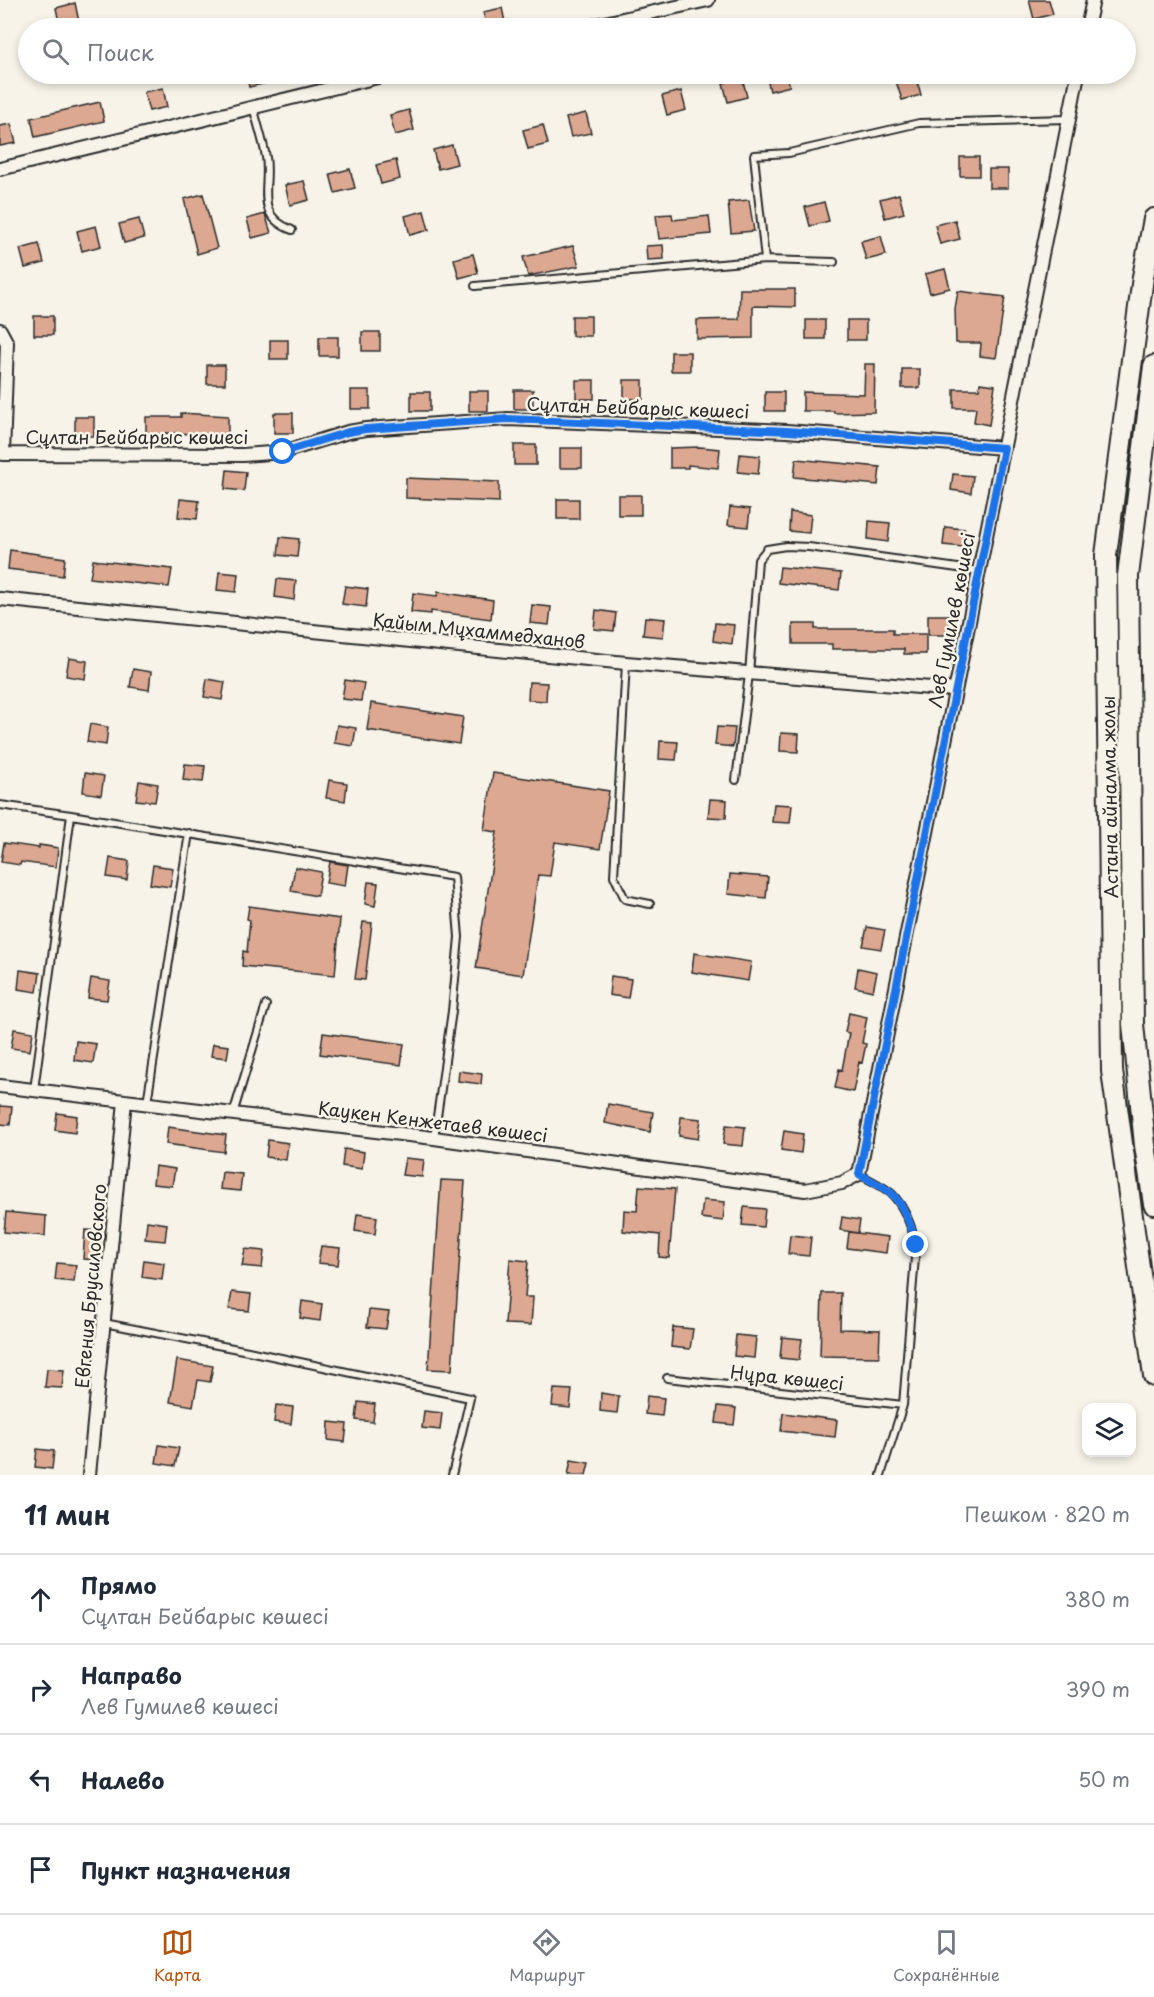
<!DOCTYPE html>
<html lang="ru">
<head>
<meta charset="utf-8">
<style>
  body { margin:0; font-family:"Playpen Sans",sans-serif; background:#f2f2f3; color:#1f2937 }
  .controls { position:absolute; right:18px; bottom:18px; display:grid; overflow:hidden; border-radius:12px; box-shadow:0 3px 9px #0003 }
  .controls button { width:54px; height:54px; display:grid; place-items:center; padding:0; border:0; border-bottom:2px solid #e0e1e3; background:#fff; color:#1f2937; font:30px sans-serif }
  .stop { position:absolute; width:18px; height:18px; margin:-14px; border:4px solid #1a73e8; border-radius:50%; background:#fff }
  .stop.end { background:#1a73e8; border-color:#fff; box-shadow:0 2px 6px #0008 }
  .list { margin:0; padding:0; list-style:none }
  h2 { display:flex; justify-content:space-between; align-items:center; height:78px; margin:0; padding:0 24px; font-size:26px }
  h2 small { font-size:20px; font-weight:400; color:#747a83 }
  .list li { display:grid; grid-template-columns:39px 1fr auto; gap:18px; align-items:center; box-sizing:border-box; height:90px; padding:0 24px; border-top:2px solid #e0e1e3 }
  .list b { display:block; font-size:22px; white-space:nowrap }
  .list p { margin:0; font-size:20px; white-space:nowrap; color:#747a83 }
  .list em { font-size:20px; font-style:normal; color:#747a83 }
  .icon { flex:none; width:33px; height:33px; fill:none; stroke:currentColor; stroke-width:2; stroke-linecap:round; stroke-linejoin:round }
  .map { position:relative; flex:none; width:1154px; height:1475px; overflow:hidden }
  .search { position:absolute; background:#fff; box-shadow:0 3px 9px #0003; left:18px; right:18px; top:18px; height:66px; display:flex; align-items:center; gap:15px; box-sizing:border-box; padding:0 21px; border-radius:33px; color:#747a83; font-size:22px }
  .sheet { height:438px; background:#fff }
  nav { display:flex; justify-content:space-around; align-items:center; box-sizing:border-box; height:84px; border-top:2px solid #e0e1e3; background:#fff; font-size:16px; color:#747a83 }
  nav a { display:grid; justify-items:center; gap:3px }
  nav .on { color:#b45309 }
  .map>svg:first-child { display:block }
</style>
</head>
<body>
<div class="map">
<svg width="1154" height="1475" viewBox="0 0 1154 1475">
  <rect width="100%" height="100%" fill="#f7f3e8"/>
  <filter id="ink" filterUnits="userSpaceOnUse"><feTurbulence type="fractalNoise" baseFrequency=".0167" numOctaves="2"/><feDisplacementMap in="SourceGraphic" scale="12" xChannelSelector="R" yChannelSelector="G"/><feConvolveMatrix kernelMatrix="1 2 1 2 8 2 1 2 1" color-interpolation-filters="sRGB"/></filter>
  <g filter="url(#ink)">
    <path fill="#dca891" stroke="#2b2b2b" stroke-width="1.5" d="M1029,0H1049L1053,14L1034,19Z
      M75,3L79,22L60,27L56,8Z
      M502,8L506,27L487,28L483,12Z
      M246,74H289V78L249,87Z
      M766,74H786L790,86L770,91Z
      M916,76L921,95L902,100L896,81Z
      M742,77L747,97L728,102L723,83Z
      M163,88L167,107L149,111L144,92Z
      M681,91L686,110L667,115L662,96Z
      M100,102L104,121L35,137L31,118Z
      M409,110L414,130L395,135L390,115Z
      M586,113L591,133L571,137L566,118Z
      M11,124L16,143L0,146V126Z
      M543,125L548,144L528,149L523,130Z
      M452,145L457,164L438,169L433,150Z
      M960,157H979V176H960Z
      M396,160L400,179L381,184L376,165Z
      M350,169L355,188L335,193L330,174Z
      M989,169H1008V188H989Z
      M304,181L309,200L290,205L285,185Z
      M203,194L217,248L197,254L184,199Z
      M899,194L904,213L885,218L880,199Z
      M749,200L754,231L731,233L728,202Z
      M824,202L829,221L810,226L805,207Z
      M424,211L429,230L410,235L405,216Z
      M265,214L271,233L252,238L247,219Z
      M672,214L673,220L709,216L711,234L659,239L656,215Z
      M139,219L144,238L124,243L119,224Z
      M955,220L960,239L940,244L935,225Z
      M96,226L101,246L82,251L77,231Z
      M881,236L886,255L866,260L861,241Z
      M39,244L44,263L25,268L20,249Z
      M663,245L664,259L647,260L646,246Z
      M573,246L579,266L528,276L523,257Z
      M473,254L478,273L459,278L454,259Z
      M945,269L950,288L930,293L925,274Z
      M740,289H795V307L753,306V338L697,339V320L739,319Z
      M958,291L1005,297L996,358L980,356L981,343H956L955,309Z
      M34,316H53V335H34Z
      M572,316H591V336H572Z
      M806,320H825V339H806Z
      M847,320H866V340H847Z
      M362,332H380V351H362Z
      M319,337H338V356H319Z
      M270,340H288V359H270Z
      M671,352H690V371H671Z
      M865,364H875L874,412L834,413V411H803V392L864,394Z
      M207,365H225V384H207Z
      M902,369H920V388H902Z
      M576,380H594V399H576Z
      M624,380H643V399H624Z
      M980,383L995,385L989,425L974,422L976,408H954V389H979Z
      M351,390H370V409H351Z
      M514,390H533V409H514Z
      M469,391H488V411H469Z
      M411,392H430V411H411Z
      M765,392H784V411H765Z
      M181,413L228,416V435L165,433V436H146V417H181Z
      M274,413H293V433H274Z
      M75,417H94V436H75Z
      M514,445H536V465H514Z
      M700,447L720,449L718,468L688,465V468H670V448Z
      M560,448H582V468H560Z
      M740,454L760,456L758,474L738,472Z
      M796,459L880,467L878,485L794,477Z
      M227,470L246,472L244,491L225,489Z
      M953,474L973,476L971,493L951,490Z
      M406,478L499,482V502L406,498Z
      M618,495H641V515H618Z
      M180,499L199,501L197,519L178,517Z
      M557,499H579V519H557Z
      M730,507L750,509L748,527L728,525Z
      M790,512L811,515L809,533L789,531Z
      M869,521L890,523L888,542L868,539Z
      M945,527L965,529L963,547L943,545Z
      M280,537L299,539L297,557L278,555Z
      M10,550L65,558L63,576L8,569Z
      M93,560L172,569L169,587L90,578Z
      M780,567L841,573L839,590L778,583Z
      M219,572L238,574L236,592L217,590Z
      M277,579L296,581L294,600L275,597Z
      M345,586L368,589L366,607L342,604Z
      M438,592L493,600L491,619L431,611V614L411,612L413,593L437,596Z
      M532,605L551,607L549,625L530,623Z
      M596,610L616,613L614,631L594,629Z
      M928,615H950V635H928Z
      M645,617L665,619L663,637L643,635Z
      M715,623L734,625L732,644L713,641Z
      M793,624H815V629H893V634H926V654H904V649H832V644H793Z
      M69,658L87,661L85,679L66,676Z
      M133,669L151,672L149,690L130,687Z
      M207,679L225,682L222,700L204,697Z
      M345,680L364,683L361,701L342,699Z
      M529,682L547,683L546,701L528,700Z
      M371,703L463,717L459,744L367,730Z
      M90,724L108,727L106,745L87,742Z
      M337,725L356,728L353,746L334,743Z
      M717,727L735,728L733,747L715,745Z
      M781,733L799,734L798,752L780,751Z
      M660,741L678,742L676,760L659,759Z
      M185,764L205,766L203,782L183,780Z
      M85,773L104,776L101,795L83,792Z
      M493,773L609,791L600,849L555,842L550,876L538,875L523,975L476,968L497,832L484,830Z
      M329,780L347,783L345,801L326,798Z
      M139,781L158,784L155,802L136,800Z
      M710,799L727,800L726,818L708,817Z
      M774,804L792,805L790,823L772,822Z
      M4,843L39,848V845L58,848L56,867L21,862L20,865L1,862Z
      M110,858L129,861L127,880L107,877Z
      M330,862L348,865L345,886L326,883Z
      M153,865L173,868L170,887L150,884Z
      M295,867L321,872L317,896L291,891Z
      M730,874L768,877L766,898L728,894Z
      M368,882L378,883L375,906L365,904Z
      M249,906L340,919L335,975L242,966L243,951L247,952L250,920L247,919Z
      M363,922L372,923L365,980L355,979Z
      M867,927L885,930L881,949L863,946Z
      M694,953L751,962L748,981L692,972Z
      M858,968L877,972L873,991L855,987Z
      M20,970L40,973L37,992L18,989Z
      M611,976L631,979L628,998L609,995Z
      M91,978L110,981L107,1000L88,998Z
      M849,1013L867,1017L862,1043L866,1044L862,1063L859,1062L853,1092L835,1088L839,1069L842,1070L849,1033L845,1032Z
      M14,1029L33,1032L30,1051L11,1048Z
      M323,1033L404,1044L401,1065L320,1054Z
      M76,1041L96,1044L93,1063L74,1060Z
      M213,1044L229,1046L227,1058L211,1056Z
      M459,1071L482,1074L481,1084L458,1081Z
      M608,1104L653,1112L650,1132L605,1123Z
      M0,1106L12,1107L10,1125L0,1124Z
      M57,1113L77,1116L75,1133L55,1130Z
      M681,1117L701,1119L698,1139L679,1136Z
      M726,1125L745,1127L743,1146L723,1144Z
      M168,1127L226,1135L224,1152L166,1144Z
      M784,1131L803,1134L801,1153L781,1150Z
      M268,1140L288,1143L286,1160L266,1157Z
      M344,1149L364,1152L362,1169L342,1166Z
      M405,1158L424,1160L422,1177L402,1175Z
      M155,1166L175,1169L172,1186L153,1184Z
      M222,1172L242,1174L240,1191L220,1189Z
      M441,1180L465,1181L452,1370L428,1369Z
      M639,1186L675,1189L669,1258L659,1257L660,1235L623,1231L624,1210L637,1211Z
      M703,1200L725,1202L723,1221L701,1218Z
      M744,1207L765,1209L763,1227L742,1225Z
      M6,1212L46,1216L45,1236L4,1232Z
      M357,1214L377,1217L375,1234L355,1231Z
      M842,1217L860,1220L858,1233L840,1230Z
      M147,1221L167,1224L165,1241L145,1239Z
      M85,1230L101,1231L99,1260L83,1259Z
      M849,1232L888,1237L886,1253L847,1248Z
      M790,1235L811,1237L809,1256L788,1254Z
      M321,1246L340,1248L338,1265L318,1263Z
      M245,1249L264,1251L262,1268L242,1266Z
      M510,1259L528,1261L525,1297H533L531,1325L505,1324Z
      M144,1260L164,1263L162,1280L142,1277Z
      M57,1263L76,1265L74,1282L55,1280Z
      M232,1292L251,1294L249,1311L229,1309Z
      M822,1293H841L840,1329L880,1330L879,1357L820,1356Z
      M302,1301L322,1304L320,1321L300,1318Z
      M369,1310L389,1312L386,1329L367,1327Z
      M673,1327L693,1329L690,1349L671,1347Z
      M736,1335L756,1337L754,1358L734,1356Z
      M782,1337L802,1339L799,1360L780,1358Z
      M177,1360L213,1366L210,1382L198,1380L193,1406L170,1402Z
      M47,1369L64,1370L62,1388L45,1387Z
      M554,1389L572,1390L570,1408L552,1406Z
      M601,1393L619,1396L617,1413L600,1411Z
      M647,1396L664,1398L662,1416L645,1414Z
      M358,1402L375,1404L373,1422L356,1420Z
      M276,1405L293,1407L291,1424L274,1422Z
      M718,1406L736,1408L734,1425L716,1423Z
      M424,1411L442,1413L440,1430L422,1428Z
      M783,1413L837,1420L835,1437L781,1431Z
      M329,1422L347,1424L345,1442L328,1440Z
      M159,1445L179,1448L175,1466L156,1463Z
      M37,1449L54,1451L52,1469L35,1467Z
      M571,1460L589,1463L586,1475H568Z"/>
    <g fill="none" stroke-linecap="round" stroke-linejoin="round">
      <defs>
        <path id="service" d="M253,106C257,123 263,140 266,157C271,187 253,215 292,230
          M765,260L754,155L789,153L919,123L1069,119
          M475,286L765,260L834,262
          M626,663L614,876L625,899L650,904
          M736,780L749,674L758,560L767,549L786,546L809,547L979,571
          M0,805L71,815L454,877L459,937L452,1011L434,1138
          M34,1090L71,815
          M147,1103L189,833
          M233,1114L266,1005
          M859,1174C869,1180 883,1186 892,1194C905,1208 912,1227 916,1245L903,1405L881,1475
          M104,1323L248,1351L470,1398L452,1475
          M667,1378L903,1405"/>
        <path id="minor" d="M582,28L708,0
          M1087,28L1093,0
          M0,169L390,74
          M0,330L7,343L3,454L243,455L283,452L348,432L366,429L508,419L787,431L1004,448
          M0,599L626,663L955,690
          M0,1086L434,1138L805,1190L842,1183L859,1174L1078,74
          M89,1475L125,1101"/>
        <path id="trunk" d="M1154,219L1143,277L1106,555L1112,1071L1154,1376
          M1154,366L1128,576L1133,1024L1145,1145L1154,1204"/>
      </defs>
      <use href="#service" stroke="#2b2b2b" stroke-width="10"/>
      <use href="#minor" stroke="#2b2b2b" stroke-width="16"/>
      <use href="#trunk" stroke="#2b2b2b" stroke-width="24"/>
      <use href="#service" stroke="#f7f3e8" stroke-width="6"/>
      <use href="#minor" stroke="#f7f3e8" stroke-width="12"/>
      <use href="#trunk" stroke="#f7f3e8" stroke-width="20"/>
    </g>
  </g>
  <g fill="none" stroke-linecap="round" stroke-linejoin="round" filter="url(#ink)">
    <path stroke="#1a73e8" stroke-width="8" d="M283,452L348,432L366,429L508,419L788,431L1004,448L859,1174C869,1180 883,1186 892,1194C905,1208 912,1227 916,1245"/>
  </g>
  <g text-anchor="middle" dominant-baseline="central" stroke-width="5" stroke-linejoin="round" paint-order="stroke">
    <g font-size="18" fill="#2b2b2b" stroke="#f7f3e8">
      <text transform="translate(638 407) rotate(2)">Сұлтан Бейбарыс көшесі</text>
      <text x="137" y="436">Сұлтан Бейбарыс көшесі</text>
      <text transform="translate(951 620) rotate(-79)">Лев Гумилев көшесі</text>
      <text transform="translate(479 630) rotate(6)">Қайым Мұхаммедханов</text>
      <text transform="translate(1109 797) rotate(-91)">Астана айналма жолы</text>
      <text transform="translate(433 1121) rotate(7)">Каукен Кенжетаев көшесі</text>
      <text transform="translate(90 1286) rotate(-85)">Евгения Брусиловского</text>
      <text transform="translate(787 1377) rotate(6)">Нұра көшесі</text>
    </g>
  </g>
</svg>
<div class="controls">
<button><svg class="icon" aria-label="layers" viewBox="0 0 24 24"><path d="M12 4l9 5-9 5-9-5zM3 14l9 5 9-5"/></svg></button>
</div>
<div class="stop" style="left:283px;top:452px"></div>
<div class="stop end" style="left:916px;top:1245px"></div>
<div class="search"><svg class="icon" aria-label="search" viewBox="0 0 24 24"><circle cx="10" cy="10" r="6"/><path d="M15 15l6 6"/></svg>Поиск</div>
</div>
<section class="sheet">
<h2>11 мин<small>Пешком · 820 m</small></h2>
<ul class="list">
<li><svg class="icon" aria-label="ahead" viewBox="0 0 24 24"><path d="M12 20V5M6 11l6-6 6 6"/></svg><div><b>Прямо</b><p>Сұлтан Бейбарыс көшесі</p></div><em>380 m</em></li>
<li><svg class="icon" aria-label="right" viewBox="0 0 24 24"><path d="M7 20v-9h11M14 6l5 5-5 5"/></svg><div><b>Направо</b><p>Лев Гумилев көшесі</p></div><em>390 m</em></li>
<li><svg class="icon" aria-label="left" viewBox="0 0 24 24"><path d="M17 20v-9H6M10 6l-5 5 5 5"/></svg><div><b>Налево</b></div><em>50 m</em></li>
<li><svg class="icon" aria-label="arrive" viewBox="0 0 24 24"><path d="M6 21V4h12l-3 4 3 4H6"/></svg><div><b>Пункт назначения</b></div></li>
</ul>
</section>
<nav>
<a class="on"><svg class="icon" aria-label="map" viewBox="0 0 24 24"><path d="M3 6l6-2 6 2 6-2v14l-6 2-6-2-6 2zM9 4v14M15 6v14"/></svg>Карта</a>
<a><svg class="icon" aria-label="directions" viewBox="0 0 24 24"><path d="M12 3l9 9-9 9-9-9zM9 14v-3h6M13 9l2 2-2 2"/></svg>Маршрут</a>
<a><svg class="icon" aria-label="saved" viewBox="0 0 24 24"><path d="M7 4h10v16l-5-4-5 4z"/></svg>Сохранённые</a>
</nav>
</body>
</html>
